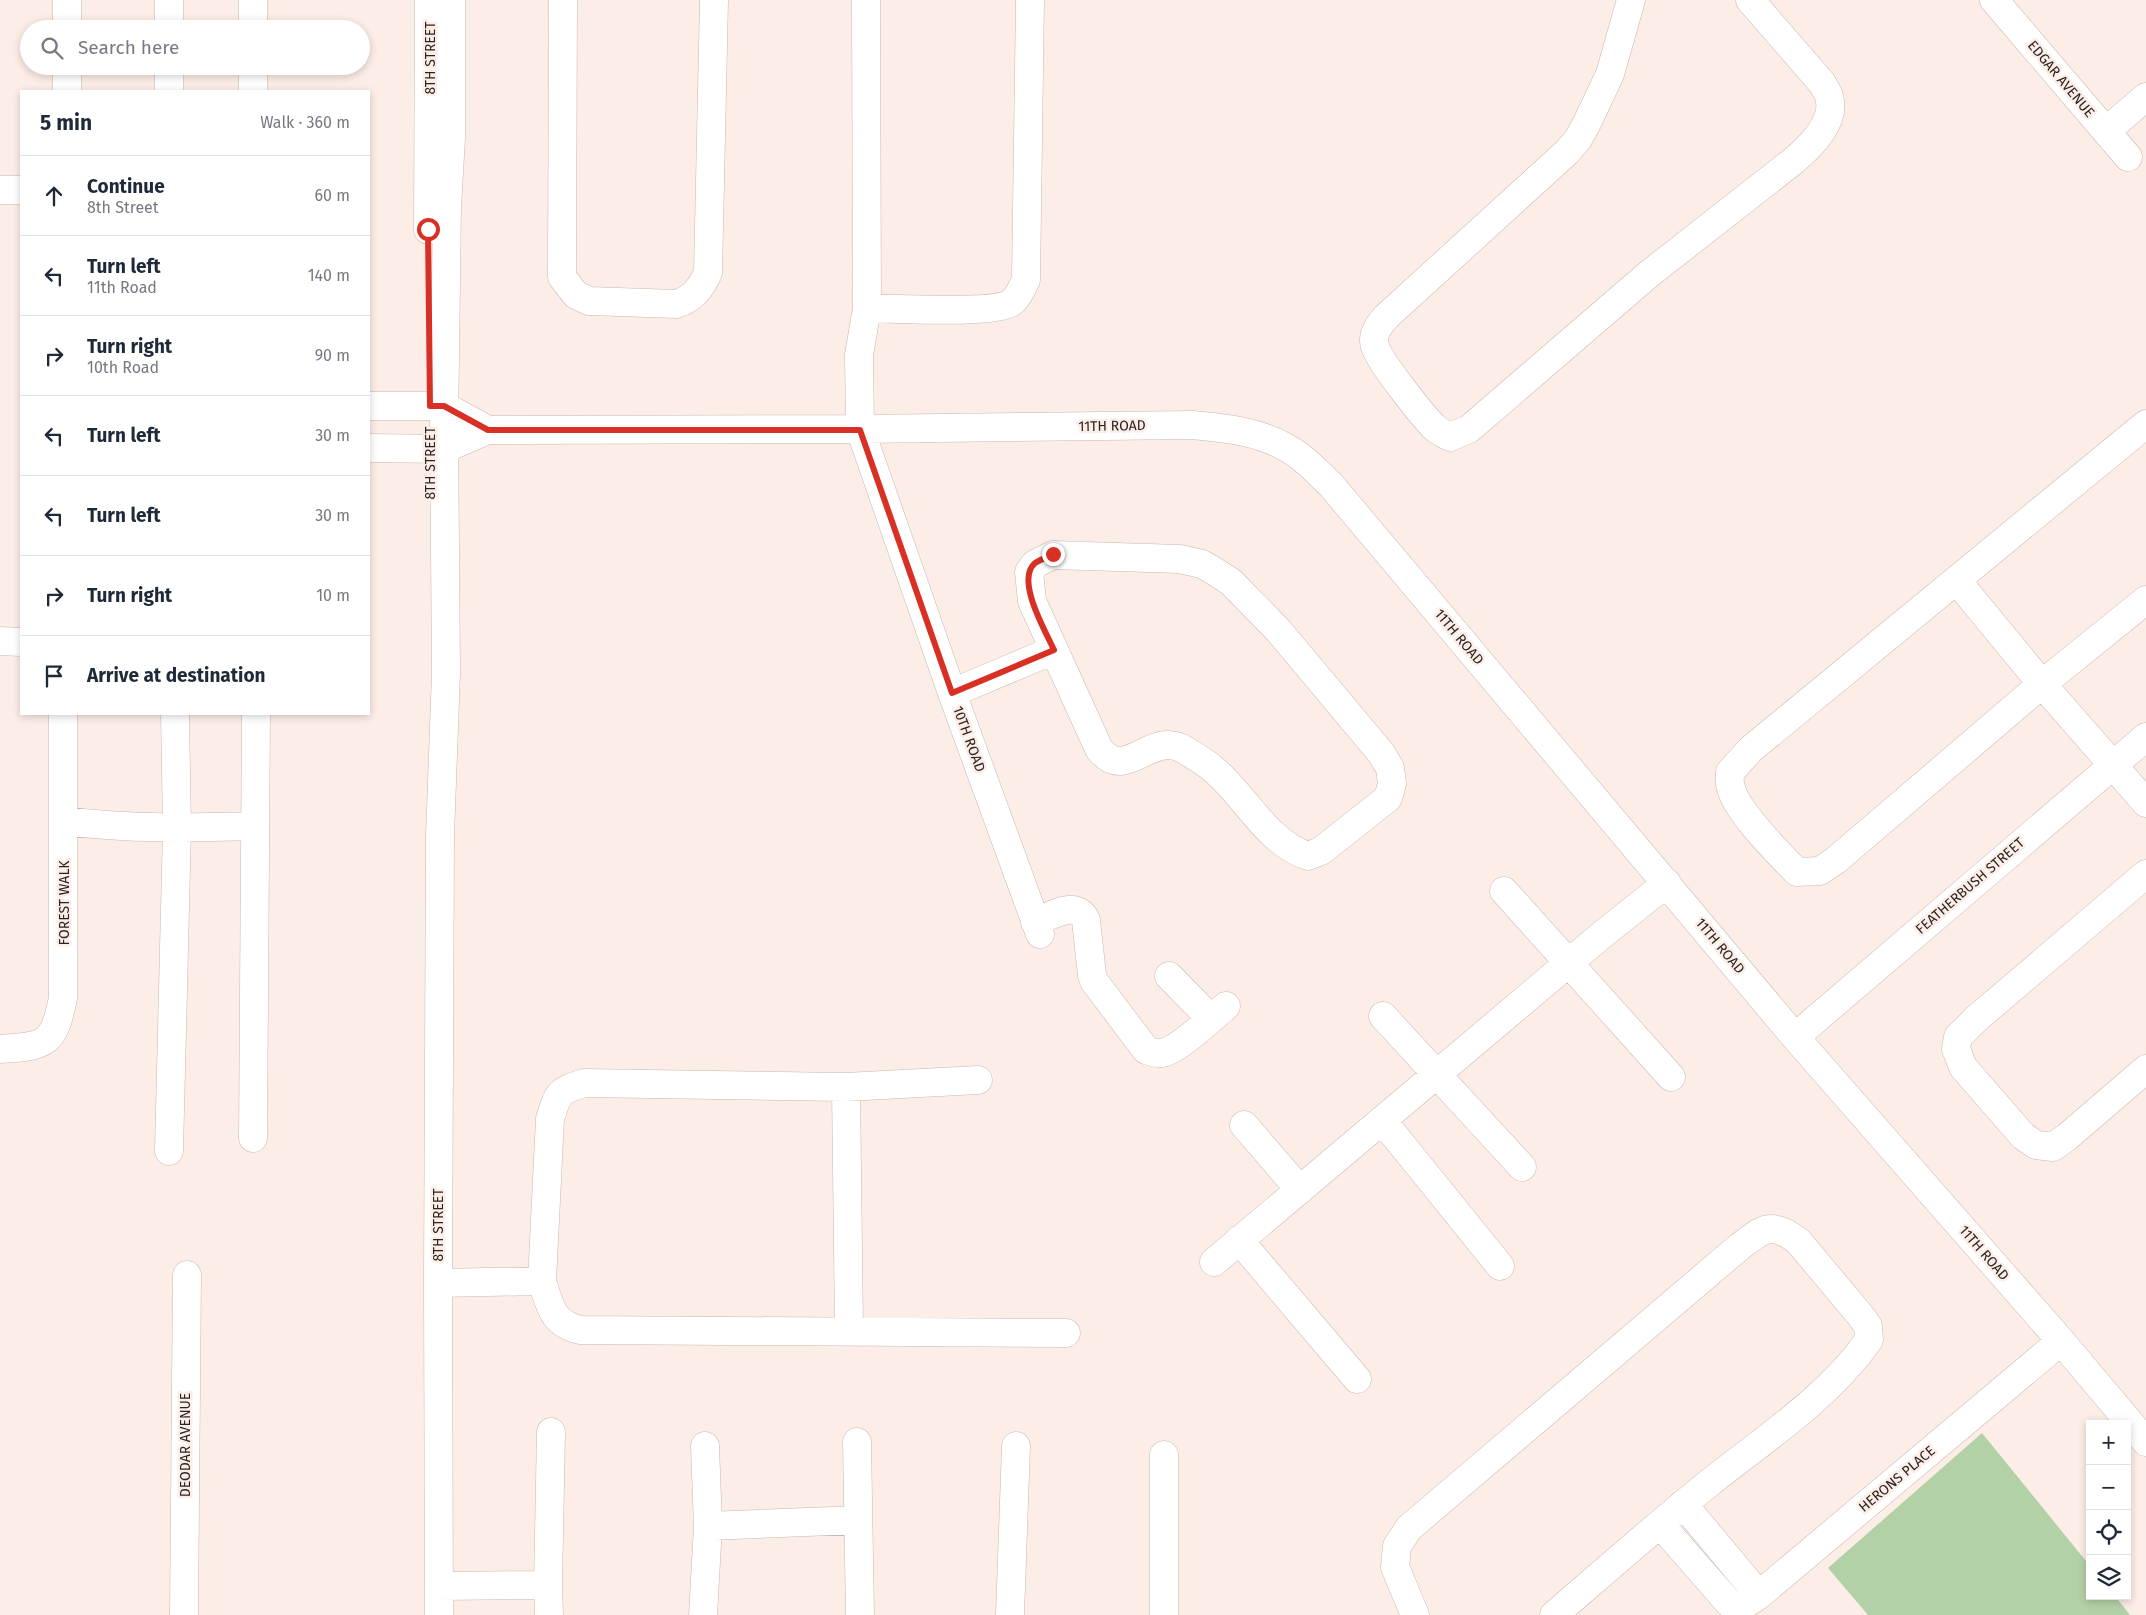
<!DOCTYPE html>
<html lang="en">
<head>
<meta charset="utf-8">
<style>
  body { margin:0; font-family:"Fira Sans",sans-serif; background:#f6f6f7; color:#1f2937 }
  .controls { position:absolute; right:15px; bottom:15px; display:grid; overflow:hidden; border-radius:0px; box-shadow:0 2px 8px #0003 }
  .controls button { width:45px; height:45px; display:grid; place-items:center; padding:0; border:0; border-bottom:1px solid #e0e1e3; background:#fff; color:#1f2937; font:25px sans-serif }
  .stop { position:absolute; width:15px; height:15px; margin:-11px; border:4px solid #d93025; border-radius:50%; background:#fff }
  .stop.end { background:#d93025; border-color:#fff; box-shadow:0 1px 5px #0008 }
  .list { margin:0; padding:0; list-style:none }
  h2 { display:flex; justify-content:space-between; align-items:center; height:65px; margin:0; padding:0 20px; font-size:21px }
  h2 small { font-size:16px; font-weight:400; color:#747a83 }
  .list li { display:grid; grid-template-columns:32px 1fr auto; gap:15px; align-items:center; box-sizing:border-box; height:80px; padding:0 20px; border-top:1px solid #e0e1e3 }
  .list b { display:block; font-size:19px; white-space:nowrap }
  .list p { margin:0; font-size:16px; white-space:nowrap; color:#747a83 }
  .list em { font-size:16px; font-style:normal; color:#747a83 }
  .icon { flex:none; width:28px; height:28px; fill:none; stroke:currentColor; stroke-width:2; stroke-linecap:round; stroke-linejoin:round }
  .map { position:relative; flex:none; width:2146px; height:1615px; overflow:hidden }
  .search { position:absolute; background:#fff; box-shadow:0 2px 8px #0003; left:20px; top:20px; width:350px; height:55px; display:flex; align-items:center; gap:12px; box-sizing:border-box; padding:0 18px; border-radius:28px; color:#747a83; font-size:19px }
  .panel { position:absolute; background:#fff; box-shadow:0 2px 8px #0003; left:20px; top:90px; width:350px; height:625px; border-radius:0px }
  .map>svg:first-child { display:block }
</style>
</head>
<body>
<div class="map">
<svg width="2146" height="1615" viewBox="0 0 2146 1615">
  <rect width="100%" height="100%" fill="#fdede7"/>
  <path fill="#b3d1a6" d="M1982,1433L2090,1566V1596H2115L2130,1615H1868L1828,1568Z"/>
  <g fill="none" stroke-linecap="round" stroke-linejoin="round">
    <defs>
      <path id="minor" d="M563,0L562,277L576,295L589,301L676,304C693,299 700,289 708,273L714,0
        M866,0L867,308L859,355L860,429L952,693L1040,934
        M1631,0L1610,74L1586,125L1578,139L1567,152L1387,316C1380,323 1371,335 1375,346C1378,360 1423,416 1434,427C1439,432 1445,434 1450,437L1469,429L1649,274L1792,162C1809,148 1837,121 1829,97C1828,92 1824,87 1822,83L1750,0
        M1994,0L2128,157
        M67,29V0
        M169,29V0
        M253,29V0
        M67,91V66
        M169,91V66
        M253,91V66
        M2106,131L2146,97
        M0,190H21
        M428,230L429,0
        M867,308C893,308 995,315 1012,302C1019,297 1022,287 1026,280L1030,0
        M369,406H444L488,430
        M2146,424L1751,749L1730,772C1730,777 1729,783 1731,788C1737,812 1779,854 1797,872L1820,871L1836,860L2042,684L2146,600
        M369,448L444,449L488,430L860,429L1191,425C1224,428 1258,431 1287,448C1304,457 1317,472 1331,485L1795,1037L2061,1341L2146,1442
        M1053,555L1180,559L1202,564L1214,571L1231,582L1278,630L1381,753L1390,768L1392,784L1388,798L1321,851L1308,856C1266,842 1246,796 1213,769C1205,762 1194,756 1185,750C1150,729 1127,784 1099,749L1032,601L1029,572L1035,564Z
        M1957,581L2042,684L2146,803
        M0,641L21,642
        M952,693L1054,650
        M64,821C128,829 191,828 255,826
        M2146,874L1976,1019L1958,1037L1956,1049L1963,1067L2023,1136L2036,1145L2053,1147L2067,1137L2146,1069
        M1504,891L1671,1077
        M1035,922C1050,916 1077,899 1086,920L1092,975L1094,981L1146,1050C1152,1052 1156,1054 1162,1053C1177,1051 1213,1017 1226,1006
        M1169,976L1211,1019
        M1383,1016L1522,1167
        M1795,1037L2146,737
        M0,1049C46,1046 54,1045 63,998V714
        M978,1080L846,1087L584,1083C558,1091 558,1093 550,1119L542,1281C550,1306 552,1324 581,1330L1066,1333
        M846,1087L849,1330
        M1382,1120L1500,1266
        M1244,1125L1300,1190
        M253,1138L256,714
        M169,1151L177,828L175,714
        M1239,1240L1357,1379
        M1214,1262L1603,934L1667,883
        M438,1283L542,1281
        M857,1442L860,1615
        M1683,1504L1759,1595
        M1660,1524L1729,1603C1741,1610 1750,1601 1759,1595L2061,1341
        M708,1526L858,1520
        M439,1586L548,1585
        M184,1615L187,1275
        M439,1615L438,1283L440,836L446,673L444,428L447,207L451,138V0
        M549,1615L548,1585L551,1432
        M703,1615L708,1526L705,1446
        M1010,1615L1016,1446
        M1164,1615V1455
        M1415,1615L1395,1567L1397,1546L1409,1528L1738,1248C1763,1229 1770,1220 1798,1241L1860,1315L1868,1326L1869,1340C1828,1398 1763,1440 1708,1484C1656,1526 1605,1571 1554,1615"/>
    </defs>
    <use href="#minor" stroke="#c7b8b2" stroke-width="29"/>
    <use href="#minor" stroke="#fff" stroke-width="28"/>
  </g>
  <g fill="none" stroke-linecap="round" stroke-linejoin="round">
    <path stroke="#d93025" stroke-width="6" d="M428,229L430,406H444L488,430H860L952,693L1054,650C1046,632 1015,580 1035,563C1040,560 1047,557 1053,554"/>
  </g>
  <g text-anchor="middle" dominant-baseline="central" stroke-width="5" stroke-linejoin="round" paint-order="stroke">
    <g font-size="14" fill="#292421" stroke="#fdede7">
      <text transform="translate(430 58) rotate(-90)">8TH STREET</text>
      <text transform="translate(2061 79) rotate(50)">EDGAR AVENUE</text>
      <text transform="translate(1112 426) rotate(-1)">11TH ROAD</text>
      <text transform="translate(430 463) rotate(-90)">8TH STREET</text>
      <text transform="translate(1459 637) rotate(50)">11TH ROAD</text>
      <text transform="translate(969 739) rotate(70)">10TH ROAD</text>
      <text transform="translate(1970 886) rotate(-41)">FEATHERBUSH STREET</text>
      <text transform="translate(64 903) rotate(-90)">FOREST WALK</text>
      <text transform="translate(1720 946) rotate(50)">11TH ROAD</text>
      <text transform="translate(438 1225) rotate(-90)">8TH STREET</text>
      <text transform="translate(1984 1253) rotate(49)">11TH ROAD</text>
      <text transform="translate(185 1445) rotate(-90)">DEODAR AVENUE</text>
      <text transform="translate(1897 1479) rotate(-40)">HERONS PLACE</text>
    </g>
  </g>
</svg>
<div class="controls">
<button>+</button>
<button>−</button>
<button><svg class="icon" aria-label="locate" viewBox="0 0 24 24"><circle cx="12" cy="12" r="6"/><path d="M12 2v4M12 18v4M2 12h4M18 12h4"/></svg></button>
<button><svg class="icon" aria-label="layers" viewBox="0 0 24 24"><path d="M12 4l9 5-9 5-9-5zM3 14l9 5 9-5"/></svg></button>
</div>
<div class="stop" style="left:428px;top:229px"></div>
<div class="stop end" style="left:1053px;top:554px"></div>
<div class="search"><svg class="icon" aria-label="search" viewBox="0 0 24 24"><circle cx="10" cy="10" r="6"/><path d="M15 15l6 6"/></svg>Search here</div>
<section class="panel">
<h2>5 min<small>Walk · 360 m</small></h2>
<ul class="list">
<li><svg class="icon" aria-label="ahead" viewBox="0 0 24 24"><path d="M12 20V5M6 11l6-6 6 6"/></svg><div><b>Continue</b><p>8th Street</p></div><em>60 m</em></li>
<li><svg class="icon" aria-label="left" viewBox="0 0 24 24"><path d="M17 20v-9H6M10 6l-5 5 5 5"/></svg><div><b>Turn left</b><p>11th Road</p></div><em>140 m</em></li>
<li><svg class="icon" aria-label="right" viewBox="0 0 24 24"><path d="M7 20v-9h11M14 6l5 5-5 5"/></svg><div><b>Turn right</b><p>10th Road</p></div><em>90 m</em></li>
<li><svg class="icon" aria-label="left" viewBox="0 0 24 24"><path d="M17 20v-9H6M10 6l-5 5 5 5"/></svg><div><b>Turn left</b></div><em>30 m</em></li>
<li><svg class="icon" aria-label="left" viewBox="0 0 24 24"><path d="M17 20v-9H6M10 6l-5 5 5 5"/></svg><div><b>Turn left</b></div><em>30 m</em></li>
<li><svg class="icon" aria-label="right" viewBox="0 0 24 24"><path d="M7 20v-9h11M14 6l5 5-5 5"/></svg><div><b>Turn right</b></div><em>10 m</em></li>
<li><svg class="icon" aria-label="arrive" viewBox="0 0 24 24"><path d="M6 21V4h12l-3 4 3 4H6"/></svg><div><b>Arrive at destination</b></div></li>
</ul>
</section>
</div>
</body>
</html>
